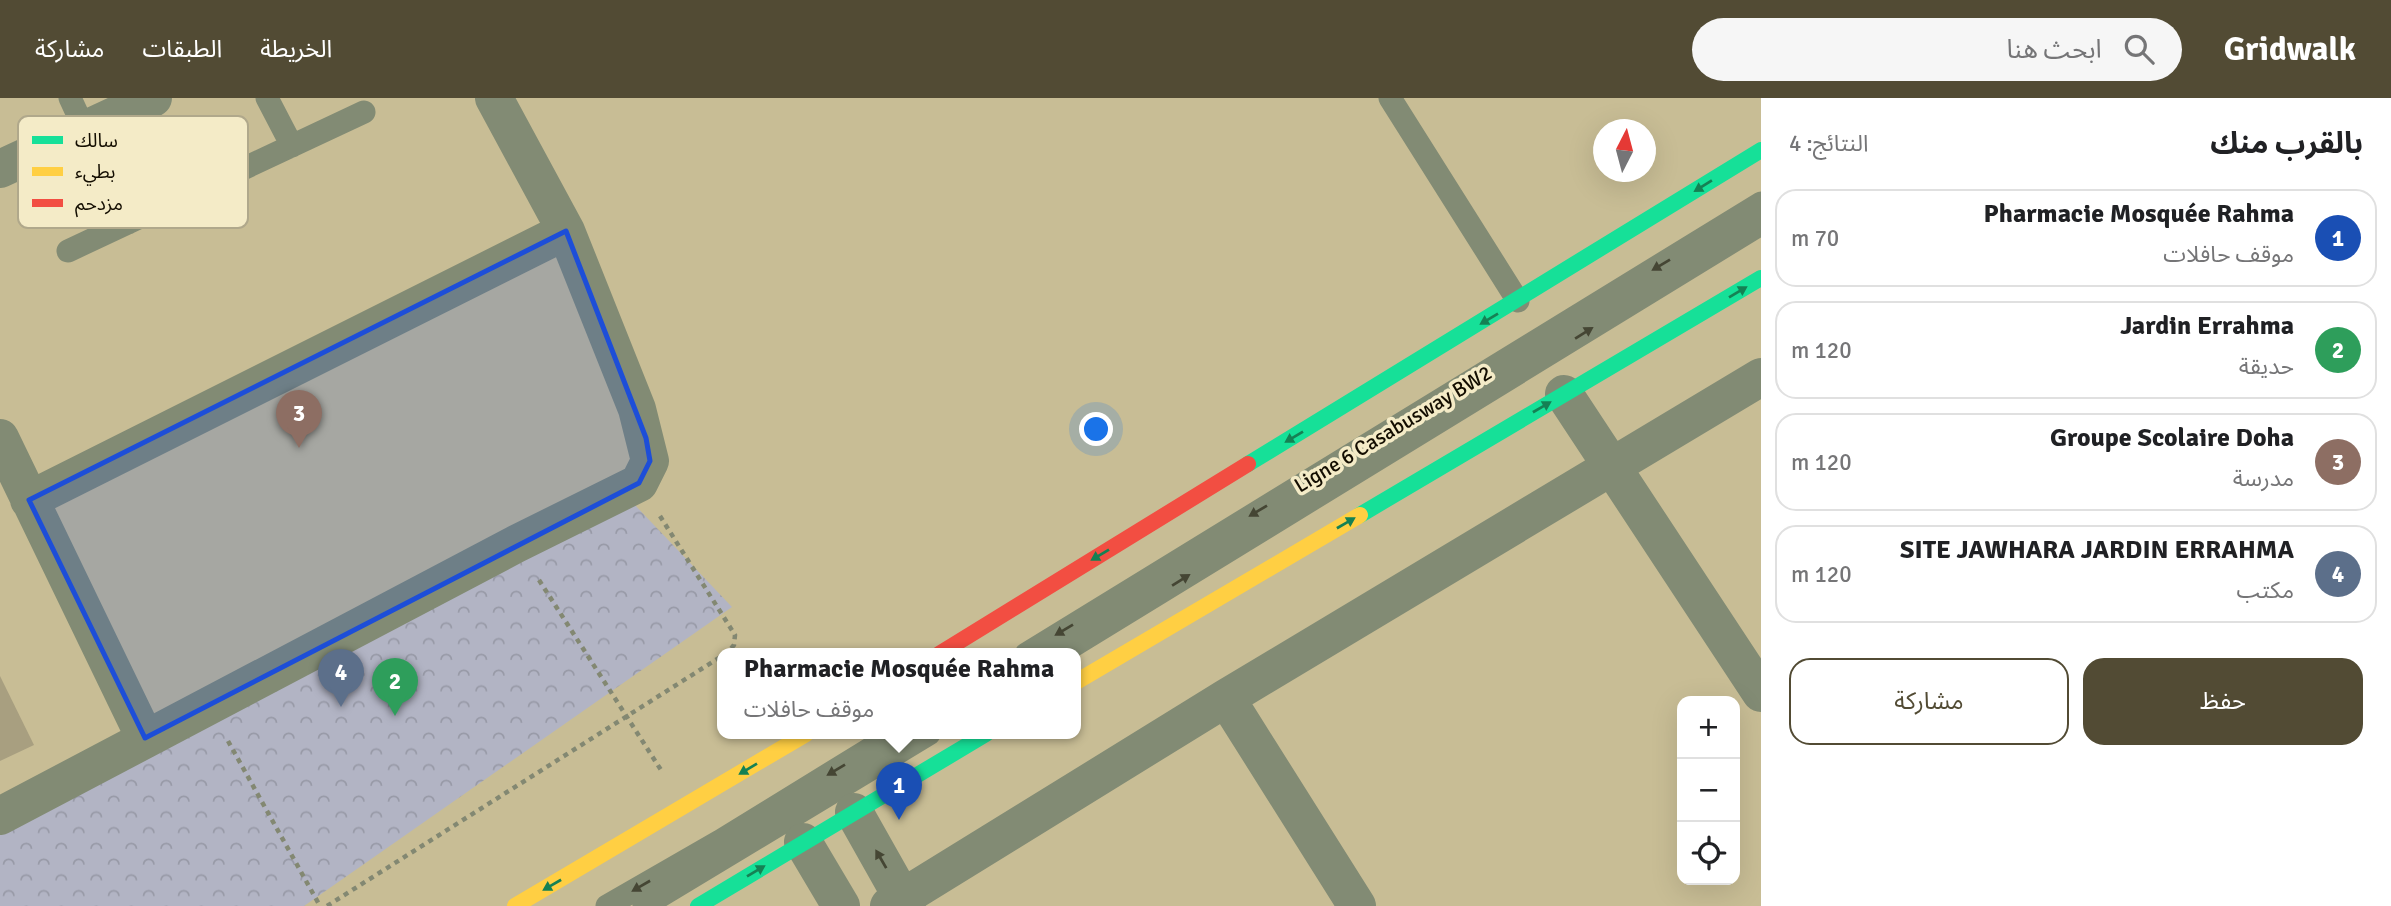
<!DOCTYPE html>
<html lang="ar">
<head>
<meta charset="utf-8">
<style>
  body { margin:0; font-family:Signika,"Noto Sans Arabic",sans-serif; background:#f6f6f6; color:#202124; direction:rtl }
  .controls { position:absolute; right:21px; bottom:21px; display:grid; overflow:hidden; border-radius:14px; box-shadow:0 7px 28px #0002 }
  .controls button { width:63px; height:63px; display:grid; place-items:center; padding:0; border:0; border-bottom:2px solid #e0e0e0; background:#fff; color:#202124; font:35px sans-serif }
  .compass { position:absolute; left:1593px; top:21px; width:63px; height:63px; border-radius:50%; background:#fff; box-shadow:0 7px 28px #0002; rotate:6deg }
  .you { position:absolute; left:1097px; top:332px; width:24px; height:24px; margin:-18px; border:5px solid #fff; border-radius:50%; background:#1a73e8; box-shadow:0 0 0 10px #1a73e833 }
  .badge { display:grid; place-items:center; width:46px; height:46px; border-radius:50%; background:#524b34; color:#fff; font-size:23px; font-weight:700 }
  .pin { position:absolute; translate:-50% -58px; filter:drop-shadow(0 2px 4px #0008) }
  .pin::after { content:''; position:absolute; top:37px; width:24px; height:21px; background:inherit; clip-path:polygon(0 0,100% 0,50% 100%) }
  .popup { position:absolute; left:717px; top:550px; width:364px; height:91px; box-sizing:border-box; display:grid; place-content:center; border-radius:14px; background:#fff; filter:drop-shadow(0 2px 5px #0005); font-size:23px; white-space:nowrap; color:#757577 }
  .popup b { font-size:26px; color:#202124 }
  .popup::after { content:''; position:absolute; left:50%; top:100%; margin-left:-14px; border:14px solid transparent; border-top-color:#fff }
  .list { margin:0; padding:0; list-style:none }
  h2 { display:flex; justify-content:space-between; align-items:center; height:91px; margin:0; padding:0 28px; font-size:30px }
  h2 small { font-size:23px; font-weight:400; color:#757577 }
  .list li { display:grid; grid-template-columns:46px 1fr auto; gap:21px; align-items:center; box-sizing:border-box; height:98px; margin:0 14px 14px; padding:0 14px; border:2px solid #e0e0e0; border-radius:21px }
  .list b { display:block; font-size:26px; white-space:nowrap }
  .list p { margin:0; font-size:23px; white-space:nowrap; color:#757577 }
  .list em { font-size:23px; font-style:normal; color:#757577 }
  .actions { display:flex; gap:14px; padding:21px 28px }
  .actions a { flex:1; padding:16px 0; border:2px solid #524b34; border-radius:21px; text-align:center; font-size:24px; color:#524b34 }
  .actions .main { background:#524b34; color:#fff }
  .icon { flex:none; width:38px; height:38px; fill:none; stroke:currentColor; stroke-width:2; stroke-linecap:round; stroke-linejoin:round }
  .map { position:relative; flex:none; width:1761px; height:808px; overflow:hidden; direction:ltr }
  header { display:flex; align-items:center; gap:42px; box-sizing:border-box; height:98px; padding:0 35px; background:#524b34; color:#fff }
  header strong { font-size:33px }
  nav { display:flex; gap:38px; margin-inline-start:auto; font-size:24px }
  .search { width:490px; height:63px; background:#f6f6f6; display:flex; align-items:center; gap:18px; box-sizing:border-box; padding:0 24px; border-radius:38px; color:#757577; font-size:26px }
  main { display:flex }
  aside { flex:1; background:#fff }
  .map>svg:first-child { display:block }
</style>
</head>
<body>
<header>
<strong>Gridwalk</strong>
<div class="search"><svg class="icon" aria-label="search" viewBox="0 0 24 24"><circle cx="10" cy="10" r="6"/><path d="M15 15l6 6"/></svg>ابحث هنا</div>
<nav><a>الخريطة</a><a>الطبقات</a><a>مشاركة</a></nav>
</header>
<main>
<aside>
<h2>بالقرب منك<small>النتائج: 4</small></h2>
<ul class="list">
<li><span class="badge" style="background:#1a4fb4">1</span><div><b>Pharmacie Mosquée Rahma</b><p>موقف حافلات</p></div><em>70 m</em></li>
<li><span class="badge" style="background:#2e9e5b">2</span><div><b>Jardin Errahma</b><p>حديقة</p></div><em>120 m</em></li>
<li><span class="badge" style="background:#8d6e63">3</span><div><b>Groupe Scolaire Doha</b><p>مدرسة</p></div><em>120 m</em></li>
<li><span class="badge" style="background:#5c6f8a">4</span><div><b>SITE JAWHARA JARDIN ERRAHMA</b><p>مكتب</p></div><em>120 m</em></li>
</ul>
<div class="actions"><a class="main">حفظ</a><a>مشاركة</a></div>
</aside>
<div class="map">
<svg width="1761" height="808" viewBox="0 0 1761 808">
  <defs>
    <pattern id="forest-crowns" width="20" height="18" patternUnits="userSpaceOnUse" patternTransform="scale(1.75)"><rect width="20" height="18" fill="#b2b4c4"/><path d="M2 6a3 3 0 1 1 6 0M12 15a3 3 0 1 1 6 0" fill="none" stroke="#989aa7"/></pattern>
  </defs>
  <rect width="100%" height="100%" fill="#c8bd95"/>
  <path fill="url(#forest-crowns)" d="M633,405L732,509L304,808H0V727Z"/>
  <path fill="#a89f80" d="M0,578L34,647L0,663Z"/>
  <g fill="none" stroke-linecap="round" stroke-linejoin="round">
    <path stroke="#838872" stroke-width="4.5" stroke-dasharray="5 5" stroke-linecap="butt" d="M660,418L735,537L734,547L726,556
      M539,482L661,672
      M228,643L320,808
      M327,808L722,558"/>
    <path stroke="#828b74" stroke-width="23" d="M70,0L128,125
      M267,0L292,48
      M1390,0L1518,203
      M68,153L364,14
      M1026,556L1761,105
      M1060,556L1761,126
      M607,808L720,743L894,636
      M644,808L929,636"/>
    <path stroke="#828b74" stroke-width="38" d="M0,71L153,0
      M1564,296L1761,595
      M0,340L145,640
      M29,402L566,133
      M1226,600L1357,808
      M854,714L907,808
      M0,718L516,446L639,385L650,363L637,311L566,133L494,0
      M803,744L841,808
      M889,808L1226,600L1761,279"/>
    <path stroke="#16e098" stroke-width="16" d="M1248,366L1761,52
      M1360,417L1761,180
      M698,808L986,636"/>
    <path stroke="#ffcf43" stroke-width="16" d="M1076,584L1360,417
      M515,808L806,636"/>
    <path stroke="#f24e42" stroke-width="16" d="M939,556L1248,366"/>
  </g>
  <defs><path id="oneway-solid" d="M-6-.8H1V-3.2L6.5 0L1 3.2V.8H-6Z" transform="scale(1.75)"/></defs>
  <g fill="#158154">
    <use href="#oneway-solid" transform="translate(1703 88) rotate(148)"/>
    <use href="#oneway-solid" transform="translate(1738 194) rotate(-31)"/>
    <use href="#oneway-solid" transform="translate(1489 221) rotate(149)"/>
    <use href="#oneway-solid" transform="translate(1542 309) rotate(-30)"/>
    <use href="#oneway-solid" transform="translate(1294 339) rotate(149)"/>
    <use href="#oneway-solid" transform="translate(1346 425) rotate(-30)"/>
    <use href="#oneway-solid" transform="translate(1100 457) rotate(149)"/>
    <use href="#oneway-solid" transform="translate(748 671) rotate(149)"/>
    <use href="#oneway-solid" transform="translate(756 773) rotate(-31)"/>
    <use href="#oneway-solid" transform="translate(552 787) rotate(150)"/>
  </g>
  <g fill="#454634">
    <use href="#oneway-solid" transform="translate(1661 167) rotate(149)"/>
    <use href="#oneway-solid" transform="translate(1584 235) rotate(-32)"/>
    <use href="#oneway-solid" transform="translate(1258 413) rotate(149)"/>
    <use href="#oneway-solid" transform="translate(1181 482) rotate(-32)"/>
    <use href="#oneway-solid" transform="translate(1064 532) rotate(149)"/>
    <use href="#oneway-solid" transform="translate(836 672) rotate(149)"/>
    <use href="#oneway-solid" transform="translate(881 761) rotate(-120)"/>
    <use href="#oneway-solid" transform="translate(641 788) rotate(150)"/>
  </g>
  <path fill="#1d4ed8" fill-opacity="0.2" stroke="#1d4ed8" stroke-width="5" stroke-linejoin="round" d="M566,133L646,340L650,363L639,385L145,640L29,402Z"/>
  <g text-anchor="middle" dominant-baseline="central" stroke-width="7" stroke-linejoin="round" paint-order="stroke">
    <g font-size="21" fill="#130d00" stroke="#f4ebc7">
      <text transform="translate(1393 331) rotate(-31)">Ligne 6 Casabusway BW2</text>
    </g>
  </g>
  <rect x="18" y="18" width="230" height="112" rx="10" fill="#f4ebc7" stroke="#b0a88b" stroke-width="2"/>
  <rect x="32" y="38" width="31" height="8" fill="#16e098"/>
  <rect x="32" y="69" width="31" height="9" fill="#ffcf43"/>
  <rect x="32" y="101" width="31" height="8" fill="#f24e42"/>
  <g font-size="19" fill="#130d00">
    <text x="75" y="49">سالك</text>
    <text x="75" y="80">بطيء</text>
    <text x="75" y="112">مزدحم</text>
  </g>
</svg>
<div class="controls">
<button>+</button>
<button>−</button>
<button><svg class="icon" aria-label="locate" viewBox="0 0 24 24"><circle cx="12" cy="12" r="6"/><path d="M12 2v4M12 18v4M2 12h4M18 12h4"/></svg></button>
</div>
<svg class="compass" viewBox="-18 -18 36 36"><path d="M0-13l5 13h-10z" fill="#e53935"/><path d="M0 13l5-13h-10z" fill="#757577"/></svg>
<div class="you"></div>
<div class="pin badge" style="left:899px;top:722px;background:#1a4fb4">1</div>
<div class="popup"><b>Pharmacie Mosquée Rahma</b>موقف حافلات</div>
<div class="pin badge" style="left:395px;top:618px;background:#2e9e5b">2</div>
<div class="pin badge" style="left:299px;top:350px;background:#8d6e63">3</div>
<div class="pin badge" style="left:341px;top:609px;background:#5c6f8a">4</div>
</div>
</main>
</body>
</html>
